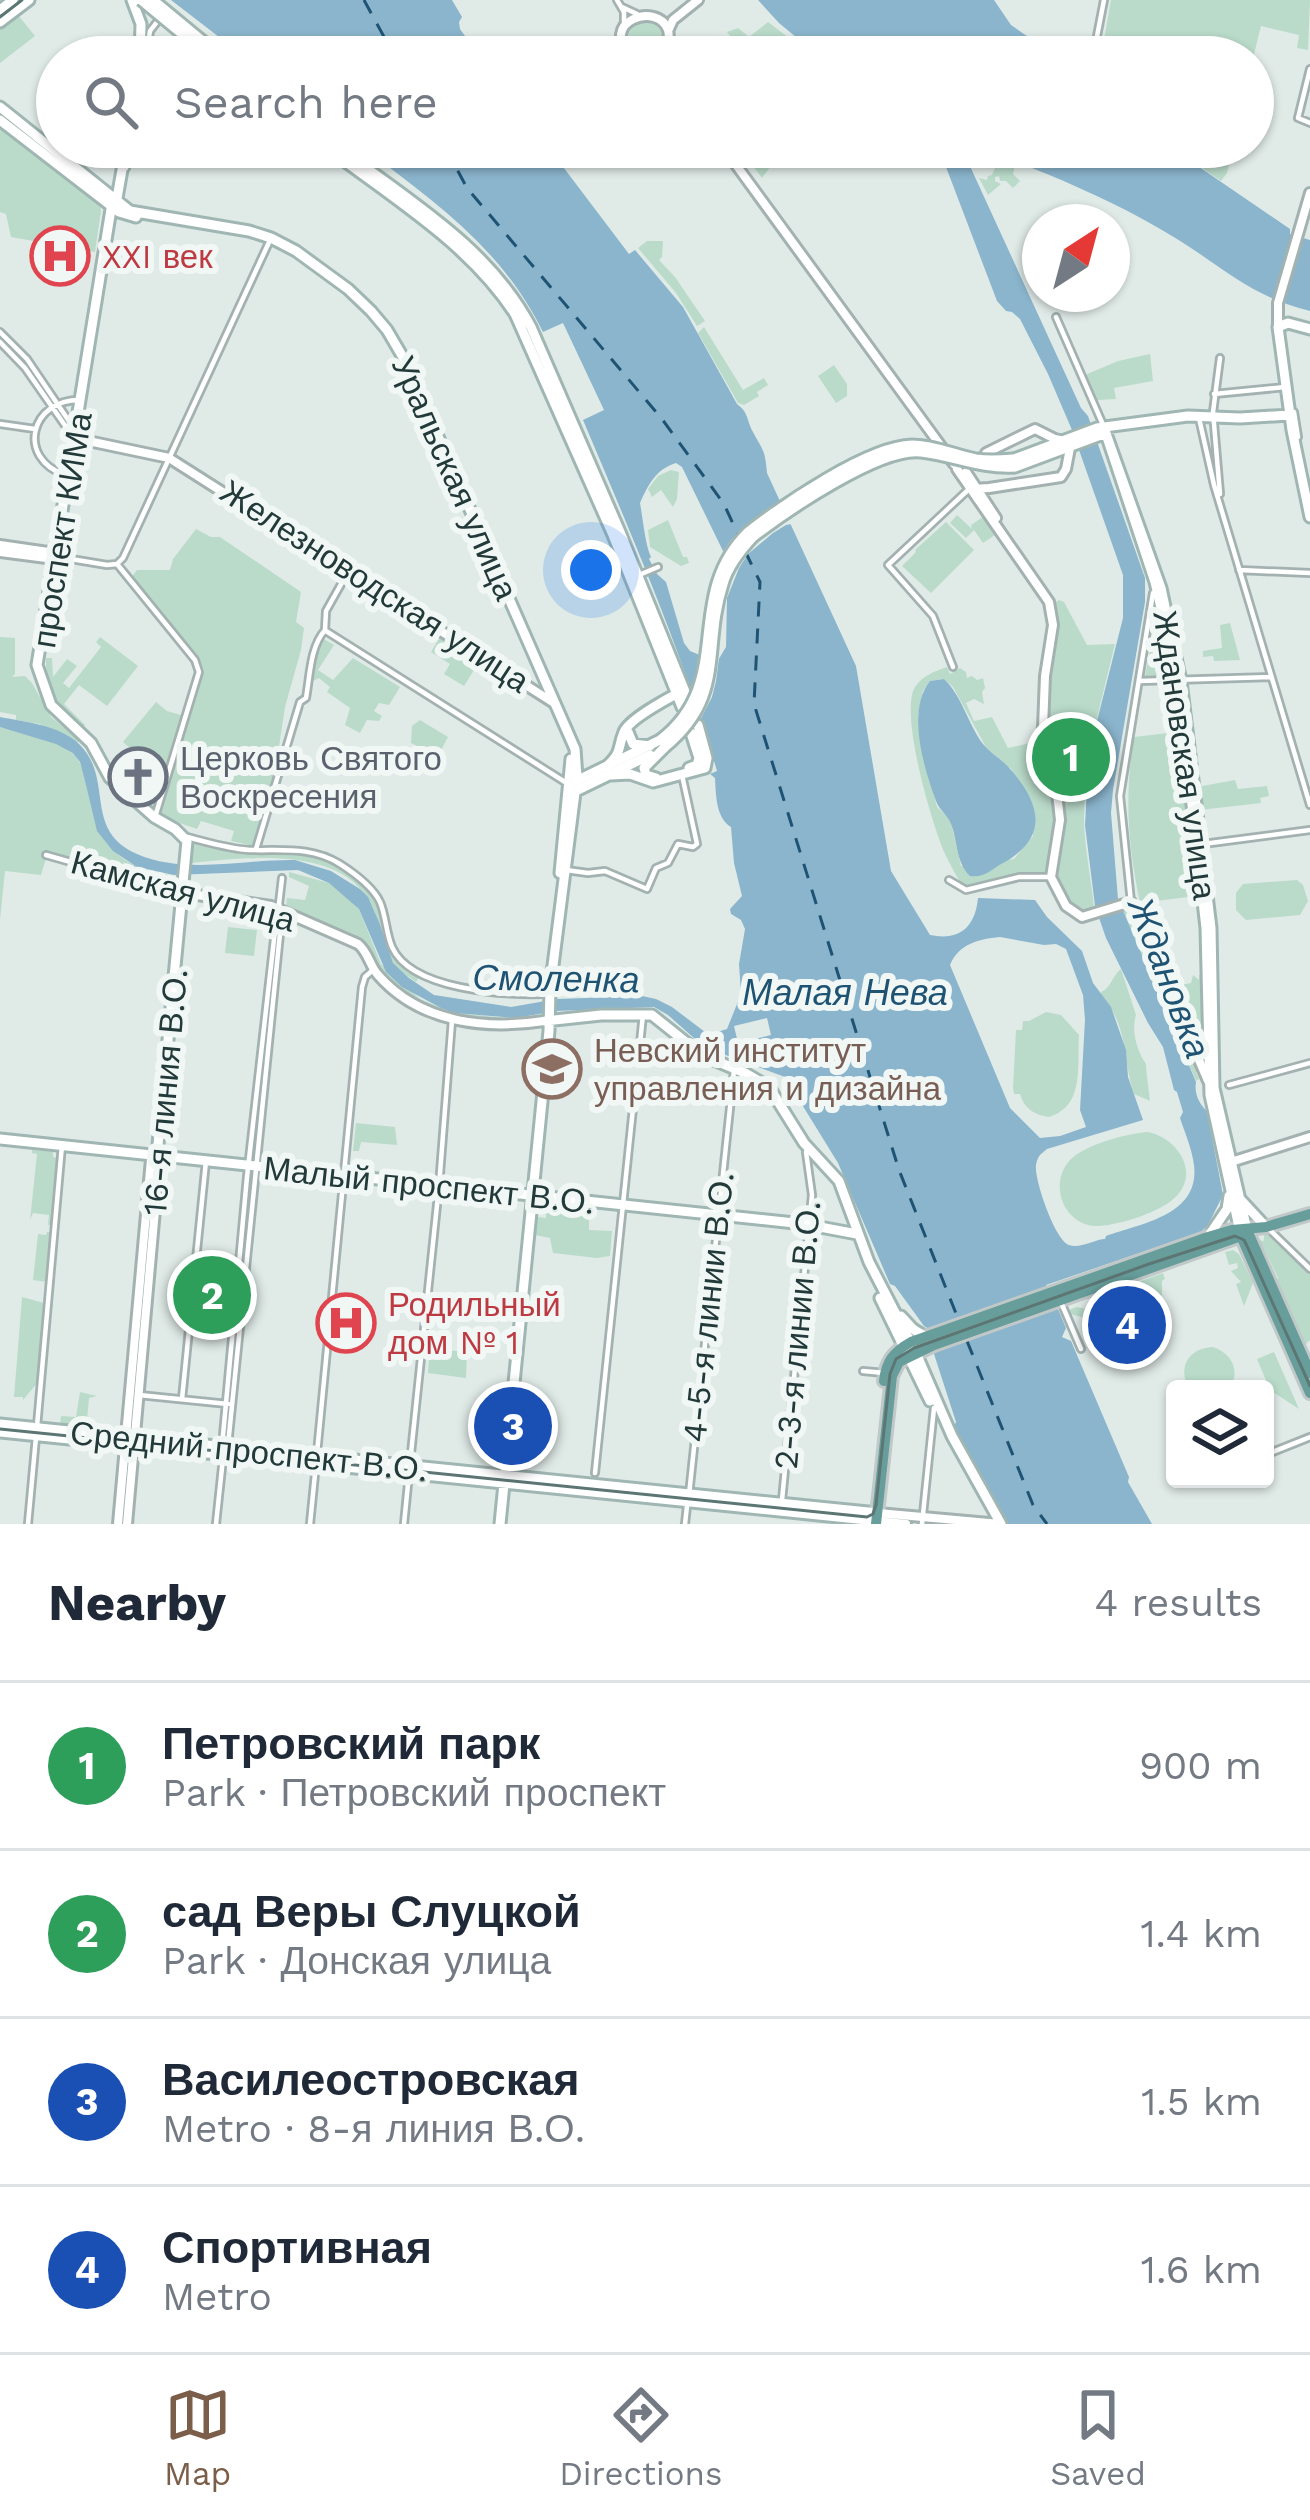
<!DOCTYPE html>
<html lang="en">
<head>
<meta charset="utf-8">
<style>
  body { margin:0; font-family:"Work Sans",sans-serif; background:#f6f6f7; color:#1f2937 }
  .controls { position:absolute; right:36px; bottom:36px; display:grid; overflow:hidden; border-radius:12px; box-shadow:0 3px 9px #0004 }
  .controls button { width:108px; height:108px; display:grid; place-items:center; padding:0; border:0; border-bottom:3px solid #e0e1e3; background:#fff; color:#1f2937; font:60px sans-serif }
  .compass { position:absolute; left:1022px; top:204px; width:108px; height:108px; border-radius:50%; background:#fff; box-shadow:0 3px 9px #0004; rotate:36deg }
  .you { position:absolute; left:591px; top:570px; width:42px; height:42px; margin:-30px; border:9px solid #fff; border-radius:50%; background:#1a73e8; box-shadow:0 0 0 18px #1a73e833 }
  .badge { display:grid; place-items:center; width:78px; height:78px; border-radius:50%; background:#7b5e49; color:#fff; font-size:39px; font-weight:700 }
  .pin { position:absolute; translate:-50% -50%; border:6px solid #fff; box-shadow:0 3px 12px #0006 }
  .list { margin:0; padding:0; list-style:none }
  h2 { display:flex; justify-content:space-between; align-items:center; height:156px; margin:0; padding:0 48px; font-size:51px }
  h2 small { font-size:39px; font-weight:400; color:#747a83 }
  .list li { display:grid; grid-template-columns:78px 1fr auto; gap:36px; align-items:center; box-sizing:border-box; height:168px; padding:0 48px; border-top:3px solid #e0e1e3 }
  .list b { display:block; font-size:45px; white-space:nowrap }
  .list p { margin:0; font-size:39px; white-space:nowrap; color:#747a83 }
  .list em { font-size:39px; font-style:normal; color:#747a83 }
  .icon { flex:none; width:66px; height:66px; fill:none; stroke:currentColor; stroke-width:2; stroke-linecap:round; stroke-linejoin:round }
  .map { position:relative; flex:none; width:1310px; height:1524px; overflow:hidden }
  .search { position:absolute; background:#fff; box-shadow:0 3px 9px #0004; left:36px; right:36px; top:36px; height:132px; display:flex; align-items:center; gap:30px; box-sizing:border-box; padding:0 42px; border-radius:66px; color:#747a83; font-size:45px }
  .sheet { height:828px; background:#fff }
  nav { display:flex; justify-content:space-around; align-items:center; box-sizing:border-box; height:168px; border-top:3px solid #e0e1e3; background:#fff; font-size:33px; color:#747a83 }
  nav a { display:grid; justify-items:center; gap:6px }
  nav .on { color:#7b5e49 }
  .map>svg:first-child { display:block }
</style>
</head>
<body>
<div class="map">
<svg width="1310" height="1524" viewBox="0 0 1310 1524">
  <rect width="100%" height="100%" fill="#e0ebe8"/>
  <path fill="#badbca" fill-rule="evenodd" d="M1111,0H1310L1308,50L1297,48L1299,35L1261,26L1253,58L1101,57Z
    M18,15L35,36L0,63V28Z
    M626 38a19 19 0 1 1 38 0a19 19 0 1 1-38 0Z
    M768,22L814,57H746L727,32L738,28L749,37Z
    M0,127L100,202L101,211L95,252L11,237L6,214L0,212Z
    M739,147H776L779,150L785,147L762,178Z
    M1172,147H1233L1227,173L1221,181Z
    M995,161L1000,165L1002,162L1015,165L1013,174L1020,181L1013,188L1006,181H1000L999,176L995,177V181L1001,184L988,195L979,178L987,180L988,176L992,175L995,168L990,162Z
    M647,241H663L662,257L659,260L675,277L705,321L697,326L676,293L638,248Z
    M704,327L743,390L764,378L768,385L757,392L759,396L744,405L738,403L698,333Z
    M1150,354L1153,381L1114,388L1116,399L1097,400L1085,375L1118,361Z
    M834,365L847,384V396L836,403L818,376Z
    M671,470L679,472L677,499L673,507L661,490L652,497L648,489L658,476Z
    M957,515L972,529L971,525L983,517L995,535L983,543L974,530L966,538L950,523Z
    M668,520L683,557H687L689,563L681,566L650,547L648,530Z
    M946,522L974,550L931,593L902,566L916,552L915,550Z
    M196,529L211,537H220L301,592L296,622L304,628L301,650L285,707L275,773L254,846L231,841L234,831L201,821L197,829L159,816L204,670L199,659L131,578L137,570H170L173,559Z
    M1059,600L1064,602L1087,645L1115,644C1101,703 1084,760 1084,822C1085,850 1091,879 1094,907L1083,913L1069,906L1053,876L1062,827L1046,731L1047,683L1058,623L1054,603Z
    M1157,614L1160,616L1173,677H1145Z
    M1230,623L1240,660L1214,661L1213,656L1203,657V651L1222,648L1220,625Z
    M0,637L15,638V674L12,677L25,676L32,683L51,717L78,739V744L40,724L16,720V715L0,712Z
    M100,637L138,666L107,706L79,685L64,704L85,725L82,728C58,707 45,691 46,658H52L53,677L67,659L77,666L63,683L69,688L101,647L96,642Z
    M440,637L473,657L474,670L464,686L444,674L450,664L431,652Z
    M322,638L334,645L318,670L333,680L353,658L400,687L389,705L379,703L374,711L382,716L379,721L367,720L360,733L345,725L350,708L327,692L330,687L319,678L311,682L317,647Z
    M947,667L950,674L960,668L966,672L967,678L972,676L977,680L983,678L985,688L982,692L984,704L974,699L966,703L974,721L992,717L1008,748L1039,741C1065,782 1056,830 1048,875L1019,874L963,888C957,876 950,865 945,854C932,825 899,713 915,687C923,675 934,672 947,667ZM944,679L953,687L987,749L1011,769L1034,812L1033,836L1014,859L961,866L950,819L937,807L924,756L918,715L923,691L930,681Z
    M156,702L167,711L184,716L155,810L152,811L139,799L141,794L118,775L134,752L123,742Z
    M420,720L448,737L438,756L411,743L412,726Z
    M0,727C23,733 55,738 73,753C82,761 84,777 87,788C97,840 117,870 173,875L172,884L143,877V873L134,871L133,874L114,869L115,865L113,869L48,852L41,875L5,871L0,920Z
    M1177,732L1196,896L1140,903C1128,843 1124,798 1134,737Z
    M1235,780L1238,789L1267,786L1269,796L1260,798L1261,803L1200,810L1197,787Z
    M195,843C257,852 335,840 375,899C387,917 383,943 398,959C403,966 412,972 419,977L416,982C409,977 400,971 394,964C382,948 381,922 371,904C340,844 245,858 191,863L192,845Z
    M289,872L329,883L349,899L359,909L381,964L420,999L454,1013L508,1018L510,1022L453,1019L416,1004L378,971L365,943L286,908L287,898L305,900L309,886L289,877Z
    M1297,880L1303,885L1308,901L1300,915L1246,920L1236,910V893L1243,884Z
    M1126,911L1146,953L1131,916L1133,915L1163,984L1159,987L1164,997L1167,996L1195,1060L1192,1062H1196L1200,1071L1196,1072L1199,1079L1196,1081L1123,912Z
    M228,927L257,930L254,956L225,953Z
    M1121,969L1136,1015C1131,1031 1137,1051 1146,1064C1146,1071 1150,1099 1150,1101L1134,1094C1123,1063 1128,1021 1101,997V992C1111,988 1112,976 1121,969Z
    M1170,974L1177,977L1181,985L1191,983L1193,975L1199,980V975L1203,974L1205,1061L1167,976Z
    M1046,1012L1061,1015L1079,1035C1077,1066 1085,1106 1049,1117C1035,1115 1024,1109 1020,1094H1014L1013,1088L1016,1030H1022L1023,1021H1029Z
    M356,1123L395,1127L397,1145L361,1142L359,1151H353Z
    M1148,1132C1181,1139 1202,1178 1171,1201C1154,1214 1121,1224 1100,1226C1065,1228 1047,1185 1070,1160C1084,1145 1128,1133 1148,1132Z
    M32,1150L53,1152V1157L58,1158L52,1225H48L49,1215L33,1213L30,1220L37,1154L32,1153Z
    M546,1210L586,1214L589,1219V1230L612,1231L610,1256L597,1258L553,1253L550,1238L535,1235L537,1217L546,1218Z
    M47,1232H51L47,1282L33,1280L38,1234L46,1235Z
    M1268,1234L1310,1274V1340L1305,1345L1276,1283L1278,1278L1264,1249L1259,1248L1258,1240L1264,1241V1235Z
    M1233,1250L1239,1254L1253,1283L1244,1306L1236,1284L1241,1282L1231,1271L1238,1268L1237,1263L1229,1265L1225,1252Z
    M199,1257L208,1259V1263L211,1264L217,1259L234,1263L229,1314L216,1313V1306L209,1305L207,1314L192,1313Z
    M1163,1273L1165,1279L1162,1281V1296L1151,1290L1149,1285L1143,1287L1145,1292L1150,1291L1161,1297L1153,1304L1140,1303L1131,1291L1123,1294L1137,1322L1148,1318V1316L1150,1319L1112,1335L1101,1316L1086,1318L1070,1314L1069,1310L1076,1307L1130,1317L1128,1312L1101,1308L1097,1297Z
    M22,1297L44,1303L38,1382L23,1400V1397H14Z
    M430,1346L436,1349L467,1352L466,1378L428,1373Z
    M1213,1347C1233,1354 1240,1371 1230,1389H1189C1177,1367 1189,1348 1213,1347Z
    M1274,1352L1299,1409L1270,1390L1257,1359Z
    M80,1392L97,1396L89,1398L87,1421L91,1422V1429L60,1426L61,1416L76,1417Z"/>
  <path fill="#8bb5cd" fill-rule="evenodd" d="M171,0H452L462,17L459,22L460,29L480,57H245Z
    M758,0H994L1011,25L1057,57H820L779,23Z
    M363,147H548L629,254L635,250L683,307L737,404C749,413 746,419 753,432C763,451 765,449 767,473L856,666L891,871L930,935C959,941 975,928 978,898L1035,900L1047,917L1082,951L1093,983L1111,1007L1126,1050L1128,1077L1143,1120L1047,1149C1040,1155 1038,1155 1036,1165C1034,1179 1055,1240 1069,1245C1080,1249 1096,1239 1105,1239L1106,1236C1143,1223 1200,1215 1194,1165C1192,1149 1185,1133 1180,1118L1183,1112L1177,1092L1174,1090L1163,1047L1148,1023L1106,938L1095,906L1085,825L1088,771L1094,733L1123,618V575L1072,430L1048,374L1020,319L1012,312L1006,311L997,301L946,167L931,147H1170L1290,229V234L1310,240V311C1251,297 1222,266 1172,236C1133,212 1090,192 1047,174C1024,165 1001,154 976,158L969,164L1081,408L1088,416L1145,578V602L1113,790L1111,813L1118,899L1196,1082C1194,1093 1199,1104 1207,1111L1223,1195L1208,1225L1201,1232L1046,1285L1054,1308L1058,1309L1066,1328L1062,1337L1071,1341L1129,1477L1128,1482L1152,1524H1008L954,1427L956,1422L934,1354L936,1350L929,1329L924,1326L895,1286L890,1284L838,1163L785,1077L704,1047L668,1015L654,1007L556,1011L516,1018L454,1013L441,1008L402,987L386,972L359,909L329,883L298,870L174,875L137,867L113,851L97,831L84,777L80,762L73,753L56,744L0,727V717C26,722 59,725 79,744C115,779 82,830 137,854C185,875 244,859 295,860L331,871L360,889L368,897L379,922L393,963L409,978L434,995L511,1007L557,999L642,996L656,999L672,1007L705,1032L714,1033L727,1029L741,994L739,964L745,929L741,920L731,914L730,909L742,896L734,863L731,827C716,818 716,796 715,778L710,774L717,771C682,651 632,536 583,420L604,410L563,323L543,332C501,247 435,203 363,147ZM676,463L682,467L723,551L727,598L726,647L717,662L690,651L684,643L666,582L657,574L649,559L651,557C645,544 643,519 640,503C648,485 656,469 676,463ZM1000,937L1044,945L1056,944L1066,949L1083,995L1085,1020L1080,1110L1086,1127L1060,1136L1040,1138L1010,1108L950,965C959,944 978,939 1000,937Z
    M944,679C962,696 968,724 983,744C991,754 1003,760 1011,770C1042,806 1048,838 1003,863C990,870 985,878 970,876C955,861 958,841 951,824C948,815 939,810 936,801C924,768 906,711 930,681Z"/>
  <path fill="#e0ebe8" d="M784,495L797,523L786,525L773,533L748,554L739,568L727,598L716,681L712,697L697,726L688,700L696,675L699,649L715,655L720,645L721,598L717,561L731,540L774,506Z
    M767,1018L771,1035L738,1043L734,1026Z"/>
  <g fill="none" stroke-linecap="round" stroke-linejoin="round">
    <path stroke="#1f5373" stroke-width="3" stroke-dasharray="15 12" stroke-linecap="butt" d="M364,0L395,57
      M445,147L467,188L662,419L724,504L739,537
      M745,551L760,582L754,704L899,1170L959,1321
      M967,1341L1033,1505L1047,1524"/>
    <defs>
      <path id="minor" d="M617,0L624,12V22
        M622,7L637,14
        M146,57L150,31L160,18
        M1093,57L1104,0
        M1310,69L1298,118L1310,123
        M126,168L133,147
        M1056,317L1104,427
        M0,332L27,359L73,427
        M0,342L25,368L73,437
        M1220,358L1213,412L1220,494
        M1214,394L1286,387
        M1294,412L1298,437
        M1199,418L1214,485L1310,805
        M0,424L35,429
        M65,475C16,458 30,399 81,400
        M59,557L107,565L117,564
        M117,564L123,558L271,238
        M117,564L195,660L199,672L155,817
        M1239,570L1310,573
        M639,575L658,567
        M326,631L565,782
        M953,667L933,616L888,565L968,490
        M1139,681L1271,677
        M187,837C207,842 229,849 250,850C282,851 311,846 340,864C354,873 373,887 380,902C386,916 386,933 392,947C411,990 503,995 544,994
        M1203,844L1310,830
        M256,849L300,702L306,698C310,676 310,647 325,630L326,611L349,570
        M46,855L177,892
        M566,870L588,873L605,871L647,889L656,868L668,863L678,844L693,847L697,844L682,775
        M949,880L966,890L1019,877H1051
        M1131,902L1120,796L1153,593
        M640,1044L643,1014
        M1229,1085L1310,1063
        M1271,1231L1310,1269
        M1060,1300L1081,1349
        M863,1371L885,1373
        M139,1395L228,1404
        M182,1399L206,1161
        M37,1426L62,1145
        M228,1445L282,914L279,904L282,878
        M222,1446L247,1177L277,913L280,910
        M317,1453L362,987L365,977L374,969
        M1265,1455L1310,1437
        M410,1463L439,1186L452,1020
        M595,1473L635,1089
        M689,1495L734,1070
        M782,1500L812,1195L806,1152L809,1149
        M28,1524L36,1437
        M216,1524L223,1458
        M310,1524L316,1464
        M404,1524L409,1474
        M685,1524L687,1506
        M922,1524L934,1408"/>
      <path id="tertiary" d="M669,29L673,20L698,0
        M633,57C595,23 658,0 668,30C671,42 665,50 657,57
        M723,147L954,464
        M1278,327V303L1310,193
        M74,438L169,458L554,703
        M986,453L1035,429L1055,439L1065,441
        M957,469L1049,602L1053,625L1045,676L1043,728L1055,775L1060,820L1051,877L1066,906L1082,917L1131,902L1208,1081
        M966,472L996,518
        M972,489L989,488L1061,477L1066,469L1070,448
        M0,545L55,553L59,557L54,559L0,552
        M177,892L271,906L358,944C369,953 369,965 378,975C420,1023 485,1030 544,1021
        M1231,1162L1310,1137
        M878,1513L1000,1524
        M877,1521L906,1524
        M118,1524L151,1159
        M127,1524L159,1165L157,1155"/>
      <path id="secondary" d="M132,0L141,24L140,57
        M0,10L13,0
        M0,22L29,0
        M0,107L130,211L249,231L271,238L296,251L348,289L371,311L387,330L404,359L575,749L577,777L550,989L549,1031L500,1524
        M0,120L119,212L136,217
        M326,147C392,198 469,243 515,314L613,535L682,707
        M338,147C409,201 489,247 531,327L620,532L688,699
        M112,203L37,665L51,705L91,743L110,778L154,817L175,829L187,841L157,1155
        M116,204L126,147
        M1310,329L1288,323L1278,327L1292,430L1310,517
        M1104,428L1161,588L1181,681L1211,928L1214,1088L1247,1230L1241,1236L1210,1095L1206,928L1178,681L1155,582Z
        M1014,459L1097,428L1188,416L1240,418L1290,415
        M1015,467L1106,433
        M628,732L633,744L650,746
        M607,766C623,751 617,749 624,732C629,719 667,699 680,692
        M689,768L697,765L699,758L691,733
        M611,775L630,774L653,782L705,768L707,758L698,725
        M656,778L646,775L644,768L665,747
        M574,782L660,740
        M576,791L650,755
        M560,873L571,759
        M545,1021L601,1015H652L702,1055L745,1073L769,1087L804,1143L839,1181L869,1262L916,1353L952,1436L1001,1524
        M0,1139L804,1224L857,1234
        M1241,1200L1266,1227
        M1208,1237L1227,1209L1229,1196
        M880,1298L930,1401
        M901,1316L913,1329L926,1337
        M0,1424L878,1513
        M0,1432L877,1521"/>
      <path id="primary" d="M1247,1230L1310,1373
        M884,1381C886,1362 893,1352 911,1342L1208,1237L1232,1230L1266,1227L1310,1214
        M876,1524L892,1376L899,1362L934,1345L1241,1236L1310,1393"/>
    </defs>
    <use href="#minor" stroke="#a3b2b0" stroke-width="10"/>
    <use href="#tertiary" stroke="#a3b2b0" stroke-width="14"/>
    <use href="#secondary" stroke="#a0b6b2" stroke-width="15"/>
    <use href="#primary" stroke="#c1c8c8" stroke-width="16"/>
    <use href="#minor" stroke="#fff" stroke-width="4.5"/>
    <use href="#tertiary" stroke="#fff" stroke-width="8"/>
    <use href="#secondary" stroke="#fff" stroke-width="9"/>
    <use href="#primary" stroke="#679e9b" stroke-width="10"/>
    <path stroke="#5c7674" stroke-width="3" d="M0,17L22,0
      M0,1429L867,1517L873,1514L876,1505L890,1374L896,1359L914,1348L1149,1264L1235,1236L1244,1240L1247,1246L1310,1386"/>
    <defs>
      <path id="secondary-bridge" d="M141,0L210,57
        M153,0L222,57
        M660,740C737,681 681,598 748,532C784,504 868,446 912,445C934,445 955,455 976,459C989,461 1001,460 1014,459
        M665,747C727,696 702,649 723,584C728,566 740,551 753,537C787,511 880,447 921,452C955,456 980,469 1015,467"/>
    </defs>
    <use href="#secondary-bridge" stroke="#a0b6b2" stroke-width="15" stroke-linecap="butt"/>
    <use href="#secondary-bridge" stroke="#fff" stroke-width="9"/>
  </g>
  <defs>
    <symbol id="hospital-ring" viewBox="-11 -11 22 22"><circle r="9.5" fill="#f1f7f5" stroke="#e0444e" stroke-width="1.5"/><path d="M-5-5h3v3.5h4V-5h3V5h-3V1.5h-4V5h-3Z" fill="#e0444e"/></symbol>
    <symbol id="church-ring" viewBox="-11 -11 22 22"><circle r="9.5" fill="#f1f7f5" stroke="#6b7280" stroke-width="1.5"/><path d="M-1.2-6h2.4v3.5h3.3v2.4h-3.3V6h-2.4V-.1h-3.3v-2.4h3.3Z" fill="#6b7280"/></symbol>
    <symbol id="university-ring" viewBox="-11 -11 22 22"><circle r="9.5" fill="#f1f7f5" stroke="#8d6e63" stroke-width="1.5"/><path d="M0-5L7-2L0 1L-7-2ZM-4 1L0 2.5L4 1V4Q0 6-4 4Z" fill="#8d6e63"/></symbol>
  </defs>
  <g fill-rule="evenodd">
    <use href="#hospital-ring" x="27" y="223" width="66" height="66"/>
    <use href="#church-ring" x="105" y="744" width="66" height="66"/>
    <use href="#university-ring" x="519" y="1036" width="66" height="66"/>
    <use href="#hospital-ring" x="313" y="1290" width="66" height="66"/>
  </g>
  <g text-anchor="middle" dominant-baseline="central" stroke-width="12" stroke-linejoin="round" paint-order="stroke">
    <g font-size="33" fill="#be3a42" stroke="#f1f7f5" text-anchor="start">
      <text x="102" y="256">XXI век</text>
      <text x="388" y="1304">Родильный<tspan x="388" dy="38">дом № 1</tspan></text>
    </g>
    <g font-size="33" fill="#223a39" stroke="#f1f7f5">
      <text transform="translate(455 478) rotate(66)">Уральская улица</text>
      <text transform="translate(62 530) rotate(-81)">проспект КИМа</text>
      <text transform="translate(375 586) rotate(33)">Железноводская улица</text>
      <text transform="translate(1185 755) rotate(82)">Ждановская улица</text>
      <text transform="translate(183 891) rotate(15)">Камская улица</text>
      <text transform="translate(165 1092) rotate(-85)">16-я линия В.О.</text>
      <text transform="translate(429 1185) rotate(6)">Малый проспект В.О.</text>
      <text transform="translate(708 1307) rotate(-84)">4-5-я линии В.О.</text>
      <text transform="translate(797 1335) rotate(-85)">2-3-я линии В.О.</text>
      <text transform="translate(249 1451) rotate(6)">Средний проспект В.О.</text>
    </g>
    <g font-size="33" fill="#5b616d" stroke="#f1f7f5" text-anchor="start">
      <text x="180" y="758">Церковь Святого<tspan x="180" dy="38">Воскресения</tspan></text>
    </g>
    <g font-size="33" fill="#785e54" stroke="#f1f7f5" text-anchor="start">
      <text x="594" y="1050">Невский институт<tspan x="594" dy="38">управления и дизайна</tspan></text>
    </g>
    <g font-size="36" font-style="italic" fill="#1f5373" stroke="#f1f7f5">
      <text transform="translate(1169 978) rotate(69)">Ждановка</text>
      <text transform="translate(556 979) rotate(1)">Смоленка</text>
      <text x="845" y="993">Малая Нева</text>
    </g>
  </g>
</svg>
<div class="controls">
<button><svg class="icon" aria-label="layers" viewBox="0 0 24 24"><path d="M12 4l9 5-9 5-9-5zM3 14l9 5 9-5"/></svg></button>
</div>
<svg class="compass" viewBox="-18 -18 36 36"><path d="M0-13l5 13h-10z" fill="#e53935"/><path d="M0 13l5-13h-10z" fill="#747a83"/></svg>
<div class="you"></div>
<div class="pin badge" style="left:1071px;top:757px;background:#2e9e5b">1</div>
<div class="pin badge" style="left:212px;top:1295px;background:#2e9e5b">2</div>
<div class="pin badge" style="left:513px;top:1426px;background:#1a4fb4">3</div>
<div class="pin badge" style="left:1127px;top:1325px;background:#1a4fb4">4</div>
<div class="search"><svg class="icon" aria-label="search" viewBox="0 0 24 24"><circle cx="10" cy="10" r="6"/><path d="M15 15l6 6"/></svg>Search here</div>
</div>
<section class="sheet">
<h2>Nearby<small>4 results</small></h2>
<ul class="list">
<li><span class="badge" style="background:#2e9e5b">1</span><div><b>Петровский парк</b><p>Park · Петровский проспект</p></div><em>900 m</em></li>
<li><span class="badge" style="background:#2e9e5b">2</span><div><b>сад Веры Слуцкой</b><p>Park · Донская улица</p></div><em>1.4 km</em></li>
<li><span class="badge" style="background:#1a4fb4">3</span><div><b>Василеостровская</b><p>Metro · 8-я линия В.О.</p></div><em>1.5 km</em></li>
<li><span class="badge" style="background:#1a4fb4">4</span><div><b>Спортивная</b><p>Metro</p></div><em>1.6 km</em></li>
</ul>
</section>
<nav>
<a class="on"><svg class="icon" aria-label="map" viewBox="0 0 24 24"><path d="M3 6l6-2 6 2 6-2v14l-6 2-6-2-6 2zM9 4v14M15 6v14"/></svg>Map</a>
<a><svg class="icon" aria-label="directions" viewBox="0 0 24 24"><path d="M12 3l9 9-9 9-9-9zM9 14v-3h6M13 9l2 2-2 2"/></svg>Directions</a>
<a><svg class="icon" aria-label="saved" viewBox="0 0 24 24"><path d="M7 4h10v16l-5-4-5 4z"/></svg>Saved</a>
</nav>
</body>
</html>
